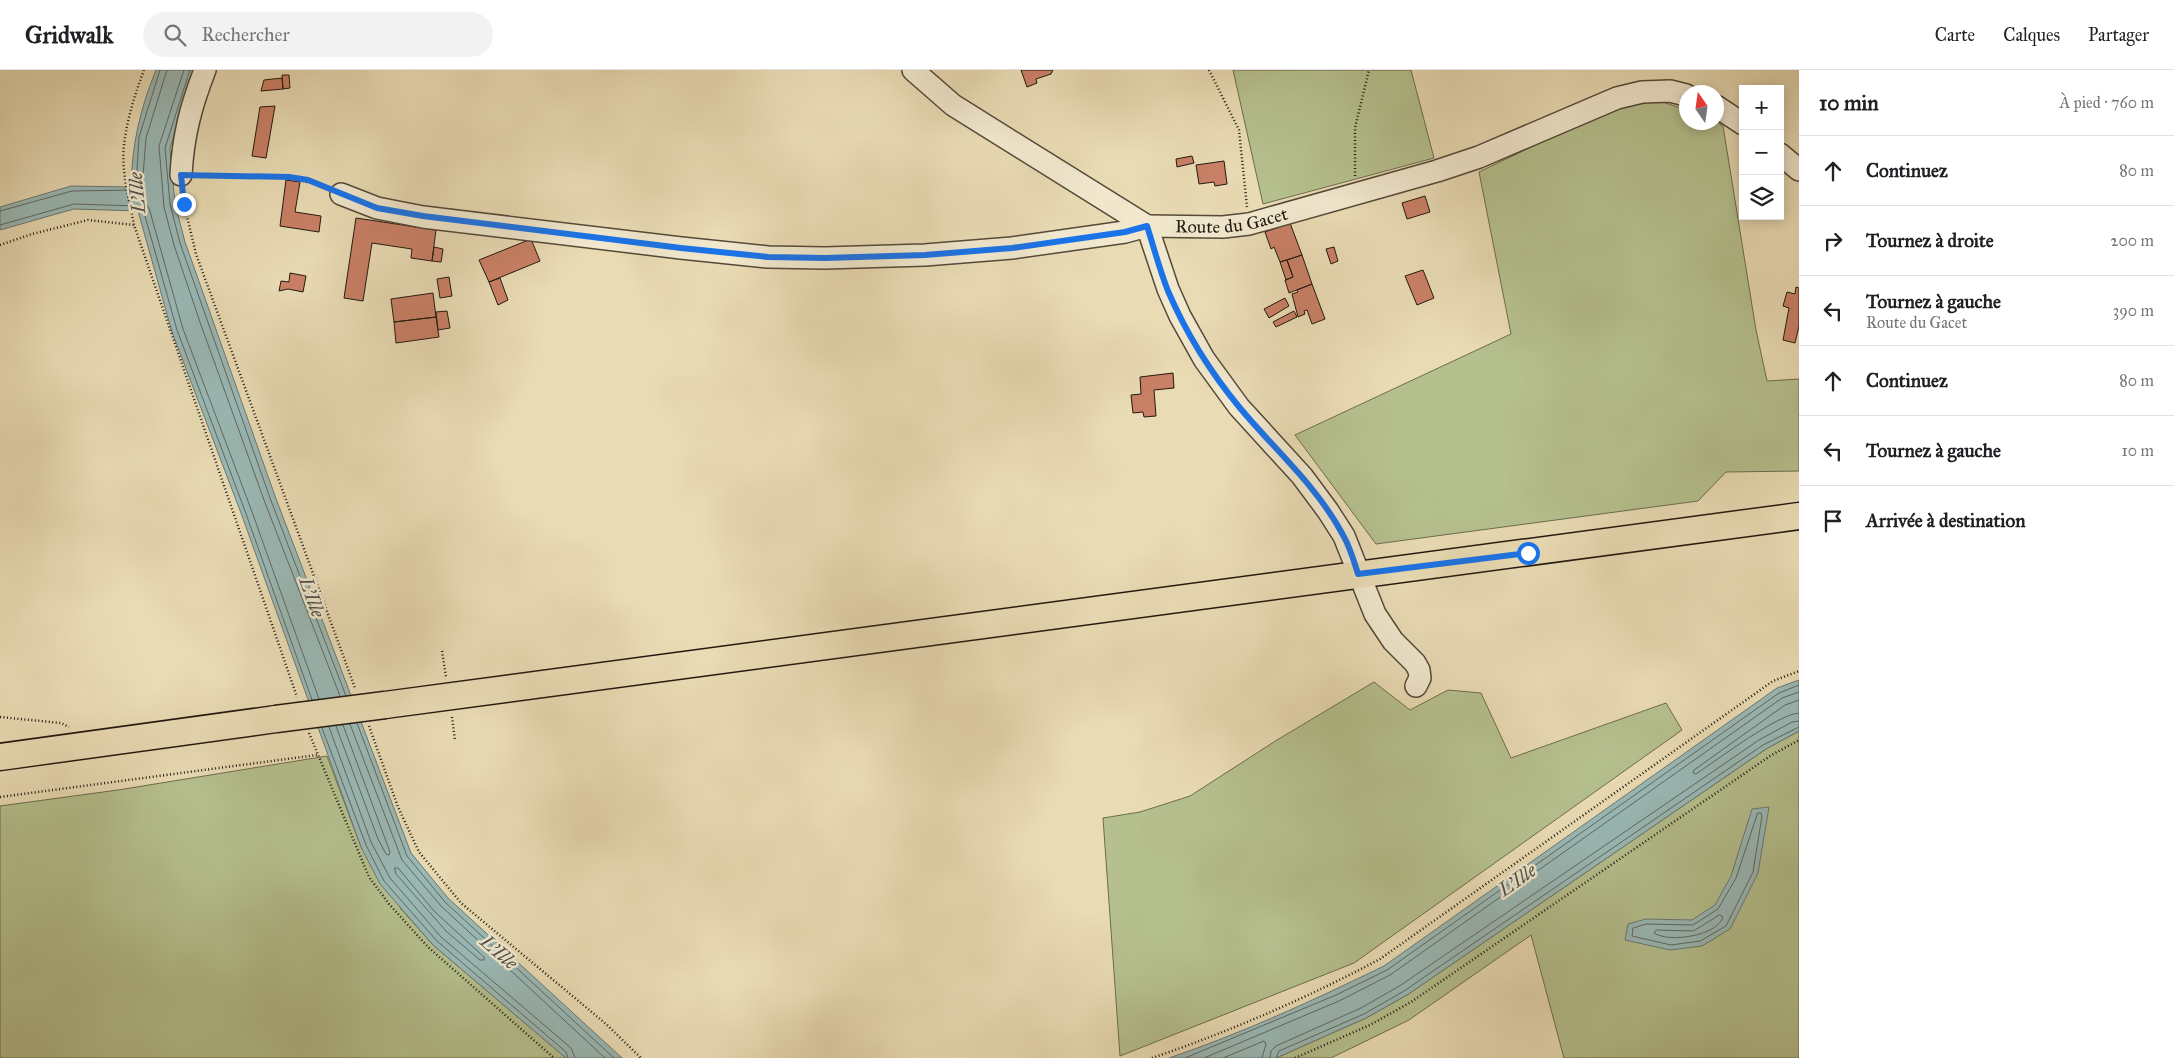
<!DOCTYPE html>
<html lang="fr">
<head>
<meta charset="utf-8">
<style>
  body { margin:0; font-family:"IM FELL Great Primer",serif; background:#f2f2f2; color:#202124 }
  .controls { position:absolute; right:15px; top:15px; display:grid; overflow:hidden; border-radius:0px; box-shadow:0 2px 12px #0003 }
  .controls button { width:45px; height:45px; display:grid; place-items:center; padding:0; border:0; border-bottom:1px solid #e0e0e0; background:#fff; color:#202124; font:25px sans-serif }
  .compass { position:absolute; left:1679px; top:15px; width:45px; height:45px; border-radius:50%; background:#fff; box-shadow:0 2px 12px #0003; rotate:347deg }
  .stop { position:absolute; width:15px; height:15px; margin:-11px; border:4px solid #1a73e8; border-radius:50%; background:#fff }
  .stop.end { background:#1a73e8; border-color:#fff; box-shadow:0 1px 5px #0008 }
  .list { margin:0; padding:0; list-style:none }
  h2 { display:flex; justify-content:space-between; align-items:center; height:65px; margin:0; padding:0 20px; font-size:21px }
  h2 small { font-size:16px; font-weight:400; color:#757577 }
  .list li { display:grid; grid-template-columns:32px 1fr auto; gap:15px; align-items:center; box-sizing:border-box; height:70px; padding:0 20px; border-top:1px solid #e0e0e0 }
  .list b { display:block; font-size:19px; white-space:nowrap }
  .list p { margin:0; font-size:16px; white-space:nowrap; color:#757577 }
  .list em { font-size:16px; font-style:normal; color:#757577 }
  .icon { flex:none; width:28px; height:28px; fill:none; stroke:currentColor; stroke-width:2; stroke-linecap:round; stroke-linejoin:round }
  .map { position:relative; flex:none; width:1799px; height:988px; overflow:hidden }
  header { display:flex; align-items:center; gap:30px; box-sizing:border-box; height:70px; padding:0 25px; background:#fff; border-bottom:1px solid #e0e0e0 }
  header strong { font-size:24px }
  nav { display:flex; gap:28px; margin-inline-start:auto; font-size:18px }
  .search { width:350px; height:45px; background:#f2f2f2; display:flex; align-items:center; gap:12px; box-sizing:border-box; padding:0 18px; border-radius:28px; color:#757577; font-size:19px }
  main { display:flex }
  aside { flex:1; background:#fff }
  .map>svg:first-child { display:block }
</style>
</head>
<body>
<header>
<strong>Gridwalk</strong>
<div class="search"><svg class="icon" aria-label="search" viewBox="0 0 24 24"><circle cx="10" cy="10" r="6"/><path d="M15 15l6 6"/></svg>Rechercher</div>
<nav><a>Carte</a><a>Calques</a><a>Partager</a></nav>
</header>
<main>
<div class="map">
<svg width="1799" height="988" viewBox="0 0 1799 988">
  <rect width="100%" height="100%" fill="#e9dbb4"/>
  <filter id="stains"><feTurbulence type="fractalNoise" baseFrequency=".004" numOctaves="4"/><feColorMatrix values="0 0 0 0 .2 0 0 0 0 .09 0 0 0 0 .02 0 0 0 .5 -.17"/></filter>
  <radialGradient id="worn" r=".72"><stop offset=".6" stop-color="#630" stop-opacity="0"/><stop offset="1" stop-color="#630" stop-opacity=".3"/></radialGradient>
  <path fill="#b5c08e" stroke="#6c6c4f" d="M1233,0H1411L1434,88L1263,134Z
    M1660,31L1686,40V52H1717L1723,56L1756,260L1767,311L1799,309V401L1726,402L1698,431L1376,474L1295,365L1511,264L1479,102L1617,36Z
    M1374,612L1410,640L1448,620L1481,623L1511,688L1666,633L1682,660L1354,893L1120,986L1103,748L1140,742L1190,726L1277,670Z
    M1799,661V988H1564L1531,865L1409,950L1331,988H1276L1366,948L1407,925L1766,679Z
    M327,686L361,777L401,839L433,875L566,988H0V736L118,720Z"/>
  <path fill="#9ab9b6" stroke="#6a7974" d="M156,0H196L170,78L175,134L185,172L275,426L411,783L448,828L622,988H566L433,875L380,814L361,777L241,443L172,262L138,141L74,139L0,160V137L71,116L131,117C132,74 140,39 156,0Z
    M1799,610V661L1766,679L1407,925L1366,948L1276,988H1169C1243,963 1314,930 1384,896L1777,618Z
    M1769,737L1758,803L1730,859L1702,876L1670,880L1625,870L1628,854L1646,849L1692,850L1715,835L1731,806L1752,739Z"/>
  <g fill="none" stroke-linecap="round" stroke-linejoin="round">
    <path stroke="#5e6863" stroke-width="1" d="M167,0L146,68L142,118L137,128L145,132L149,138L183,259L251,439L319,629
      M184,0L159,76L164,137L174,175L201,255L264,430L340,626
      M190,0L165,78L170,134L180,173L270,428L346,626
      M0,141L72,121L134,120L136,116L139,67L160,0
      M0,155L74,134L138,136L143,139L177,260L245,441L312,630
      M1799,630L1785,635L1694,700L1693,703L1696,704C1717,690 1778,644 1799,643
      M357,653L407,786L445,832L614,988
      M350,654L402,790L441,836L605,988
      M336,656L378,769L386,784L389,785L390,782L343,655
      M329,657L371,772L390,808L441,867L571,978L575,988
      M322,658L366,775L384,811L437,871L566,982L568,988
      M1758,743H1761L1762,746L1753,802L1726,856L1700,871L1671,875L1632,866L1633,858L1646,854L1693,855L1718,839L1736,808Z
      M395,798H398L434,841L484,887V890H480L446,861L396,804Z
      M1720,845L1723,847C1717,866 1669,873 1654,863L1656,860L1693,861Z
      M1185,988L1336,925L1387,900L1779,623L1799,615
      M1204,988L1339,931L1390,905L1782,628L1799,622
      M1223,988L1264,971L1266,974L1262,988
      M1270,988L1271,981L1276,976L1361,938L1401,915L1759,670L1792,652L1799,651
      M1276,988L1279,981L1364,944L1404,921L1763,675L1799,657"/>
  </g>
  <path fill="#c98066" stroke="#221810" d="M1021,0H1053L1051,4L1036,9L1037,13L1027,17Z
    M282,5H289L290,18L283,19Z
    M282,8L283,19L261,21L264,10Z
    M275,36L266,88L252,86L260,37Z
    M1192,86L1194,93L1177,97L1176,89Z
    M1224,91L1227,114L1215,116L1214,112L1199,114L1196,95Z
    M286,110L300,112L295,142L321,146L319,162L280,156Z
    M1425,126L1430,142L1407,149L1402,133Z
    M356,148L436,160L432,191L411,188L412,179L372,173L363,231L344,228Z
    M1290,153L1302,185L1280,192L1274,177L1271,179L1265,162Z
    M531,169L540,191L489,212L479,190Z
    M434,177L443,179L441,192L432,191Z
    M1334,177L1338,191L1331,194L1326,179Z
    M1302,185L1312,214L1289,223L1285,210L1293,207L1287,190Z
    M1287,190L1293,207L1286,210L1280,192Z
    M1423,200L1434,228L1417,235L1405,206Z
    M290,203L306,206L303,222L288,219L279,221L281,211L289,212Z
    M449,207L452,226L440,228L437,209Z
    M500,208L508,230L498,235L489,212Z
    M1312,214L1325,249L1312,254L1307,240L1304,241L1305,244L1298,247L1292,224L1298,222L1297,220Z
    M1796,217L1799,218V256L1795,273L1783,270L1789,238L1783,236L1787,222L1795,224Z
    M433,223L436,247L394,252L391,229Z
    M1285,228L1289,236L1269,248L1264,239Z
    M447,241L450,258L438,260L436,242Z
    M1294,241L1297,247L1276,257L1273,252Z
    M436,247L439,267L396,273L394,252Z
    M1173,303L1174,318L1154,320L1156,346L1144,347L1143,342L1133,343L1131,325L1141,324L1140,307Z"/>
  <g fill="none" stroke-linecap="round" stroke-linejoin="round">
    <defs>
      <g id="minor">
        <path d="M913,0L953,35L1147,156L1168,219L1180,246L1204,289L1239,337L1302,406L1328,441L1344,466L1375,544L1393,571L1415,593L1419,600L1420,608L1416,616"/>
        <path d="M1716,36L1743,54"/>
        <path d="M1780,84L1799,100"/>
        <path d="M181,105C183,66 191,36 205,0"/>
        <path id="s1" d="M341,124L377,138L423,147L681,178L768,187L825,188L925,185L1012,178L1125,162L1147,156L1223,157L1249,154L1437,101L1479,87L1617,28L1642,22L1670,21L1686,25"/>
      </g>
      <path id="major" d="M385,635L1799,446
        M0,687L276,649"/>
    </defs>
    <use href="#minor" stroke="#544939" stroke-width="24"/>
    <use href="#major" stroke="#221810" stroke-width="29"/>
    <path stroke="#221810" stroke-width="2.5" stroke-dasharray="1 2.5" stroke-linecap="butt" d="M144,0C135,24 127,49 124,75C121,101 129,129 134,155L297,627
      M1209,0L1239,60L1247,137
      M198,106C241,108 285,101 325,118
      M1355,106V58L1369,0
      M182,121L184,134L196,184L355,618
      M0,175L32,164L88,150L134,155
      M442,581L446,607
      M0,647L61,653L69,657
      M452,647L455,671
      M369,656L398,737L419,782L461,833L606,954L641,988
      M309,663L369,807L389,834L428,877L554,988
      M0,727L317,685
      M1152,988C1231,961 1307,928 1380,889L1773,611L1799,601
      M1295,988L1370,955L1411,932L1770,686L1799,670"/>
    <use href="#minor" stroke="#f1e8ce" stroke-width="21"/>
    <use href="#major" stroke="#e9dbb4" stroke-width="26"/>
    <defs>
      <path id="major-bridge" d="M276,649L385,635"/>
    </defs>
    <use href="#major-bridge" stroke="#221810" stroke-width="29" stroke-linecap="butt"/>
    <use href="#major-bridge" stroke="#e9dbb4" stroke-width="26"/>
  </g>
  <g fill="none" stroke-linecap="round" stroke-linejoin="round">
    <path stroke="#1a73e8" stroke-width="6" d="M184,134L181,105L289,107L308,110L377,138L423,146L681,178L768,187L825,188L925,185L1012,178L1125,162L1147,156C1154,178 1160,201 1168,221C1186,263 1211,303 1240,338C1275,380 1317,416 1343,465C1350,477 1354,491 1358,504L1528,483"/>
  </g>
  <g text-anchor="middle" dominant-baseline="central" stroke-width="5" stroke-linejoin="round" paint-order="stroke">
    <g font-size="18" fill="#221810" stroke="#f1e8ce">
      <text stroke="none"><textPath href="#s1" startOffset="899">Route du Gacet</textPath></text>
    </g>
    <g font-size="19" font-style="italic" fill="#4c504a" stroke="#f1e8ce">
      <text transform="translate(137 123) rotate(-95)">L'Ille</text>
      <text transform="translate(312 527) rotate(70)">L'Ille</text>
      <text transform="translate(1517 810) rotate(-35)">L'Ille</text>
      <text transform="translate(499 882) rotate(41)">L'Ille</text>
    </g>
  </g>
  <rect width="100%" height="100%" filter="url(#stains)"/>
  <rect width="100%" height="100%" fill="url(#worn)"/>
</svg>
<div class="controls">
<button>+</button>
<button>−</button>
<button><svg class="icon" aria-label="layers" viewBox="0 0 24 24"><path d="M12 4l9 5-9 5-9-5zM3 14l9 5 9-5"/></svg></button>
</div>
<svg class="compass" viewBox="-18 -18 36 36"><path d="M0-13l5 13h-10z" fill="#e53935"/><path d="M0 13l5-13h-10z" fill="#757577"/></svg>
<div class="stop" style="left:1528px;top:483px"></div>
<div class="stop end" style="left:184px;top:134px"></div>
</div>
<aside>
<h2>10 min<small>À pied · 760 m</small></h2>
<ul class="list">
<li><svg class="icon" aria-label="ahead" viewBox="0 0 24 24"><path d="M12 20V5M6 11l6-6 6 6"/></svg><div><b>Continuez</b></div><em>80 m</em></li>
<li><svg class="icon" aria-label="right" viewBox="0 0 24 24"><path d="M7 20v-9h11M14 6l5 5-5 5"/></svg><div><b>Tournez à droite</b></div><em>200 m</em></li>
<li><svg class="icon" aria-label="left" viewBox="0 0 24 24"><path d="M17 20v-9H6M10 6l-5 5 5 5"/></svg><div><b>Tournez à gauche</b><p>Route du Gacet</p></div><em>390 m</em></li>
<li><svg class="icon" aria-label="ahead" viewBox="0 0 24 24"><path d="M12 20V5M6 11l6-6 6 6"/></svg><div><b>Continuez</b></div><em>80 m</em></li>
<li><svg class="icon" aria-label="left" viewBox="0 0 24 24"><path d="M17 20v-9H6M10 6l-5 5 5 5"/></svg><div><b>Tournez à gauche</b></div><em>10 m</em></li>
<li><svg class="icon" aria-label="arrive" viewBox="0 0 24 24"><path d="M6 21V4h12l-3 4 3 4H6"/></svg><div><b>Arrivée à destination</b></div></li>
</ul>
</aside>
</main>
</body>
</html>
